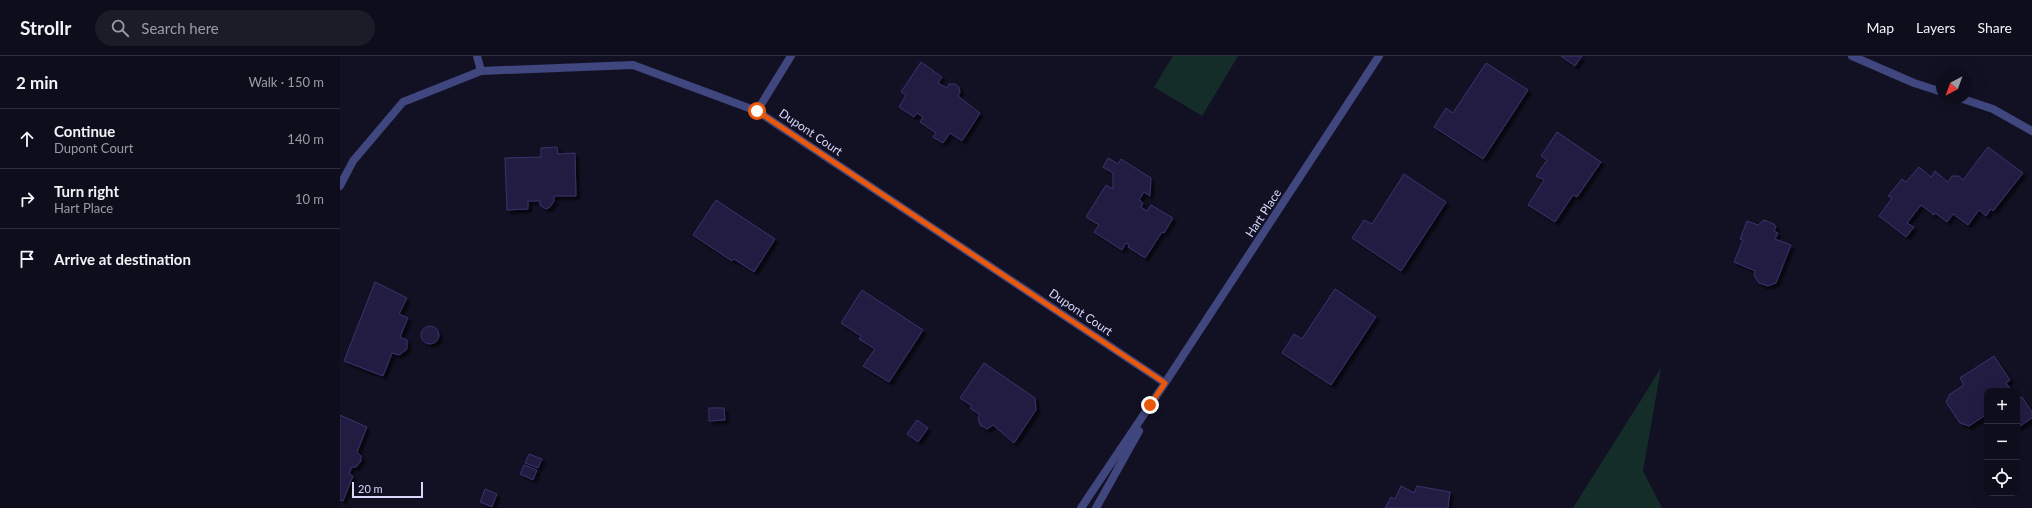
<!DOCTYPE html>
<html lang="en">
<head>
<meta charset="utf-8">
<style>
  body { margin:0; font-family:Lato,sans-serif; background:#1c1b28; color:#f1f3f6 }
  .controls { position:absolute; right:12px; bottom:12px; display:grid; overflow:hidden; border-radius:8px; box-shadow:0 4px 16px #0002 }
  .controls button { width:36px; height:36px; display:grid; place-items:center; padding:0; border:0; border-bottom:1px solid #2e2d3a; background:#0e0d1b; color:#f1f3f6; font:20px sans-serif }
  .compass { position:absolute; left:1596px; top:12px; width:36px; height:36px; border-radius:50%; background:#0e0d1b; box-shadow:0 4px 16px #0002; rotate:221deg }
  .scale { position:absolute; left:12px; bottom:10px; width:71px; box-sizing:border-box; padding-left:4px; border:2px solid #d8d8fb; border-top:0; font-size:11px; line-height:14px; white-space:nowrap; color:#d8d8fb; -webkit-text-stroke:3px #121124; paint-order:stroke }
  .stop { position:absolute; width:12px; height:12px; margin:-9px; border:3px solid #ea580c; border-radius:50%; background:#fff }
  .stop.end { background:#ea580c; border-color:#fff; box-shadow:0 1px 4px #0008 }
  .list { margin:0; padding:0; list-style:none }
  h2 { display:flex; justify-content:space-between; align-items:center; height:52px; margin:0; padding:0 16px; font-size:17px }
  h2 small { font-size:13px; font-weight:400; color:#9b9ca3 }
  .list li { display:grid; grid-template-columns:26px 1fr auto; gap:12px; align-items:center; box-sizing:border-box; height:60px; padding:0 16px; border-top:1px solid #2e2d3a }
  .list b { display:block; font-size:15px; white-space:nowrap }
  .list p { margin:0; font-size:13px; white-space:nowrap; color:#9b9ca3 }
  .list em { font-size:13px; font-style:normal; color:#9b9ca3 }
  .icon { flex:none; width:22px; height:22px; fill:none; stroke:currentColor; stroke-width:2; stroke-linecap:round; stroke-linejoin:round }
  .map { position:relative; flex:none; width:1692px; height:452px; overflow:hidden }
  header { display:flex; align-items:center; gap:24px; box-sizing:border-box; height:56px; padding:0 20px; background:#0e0d1b; border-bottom:1px solid #2e2d3a }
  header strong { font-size:19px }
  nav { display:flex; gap:22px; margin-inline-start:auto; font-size:14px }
  .search { width:280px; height:36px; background:#1c1b28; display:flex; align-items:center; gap:10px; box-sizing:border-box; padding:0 14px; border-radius:22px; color:#9b9ca3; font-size:15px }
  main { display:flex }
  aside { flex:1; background:#0e0d1b }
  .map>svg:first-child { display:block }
</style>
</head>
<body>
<header>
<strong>Strollr</strong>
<div class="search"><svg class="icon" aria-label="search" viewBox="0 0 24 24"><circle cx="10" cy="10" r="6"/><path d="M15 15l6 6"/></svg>Search here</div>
<nav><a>Map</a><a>Layers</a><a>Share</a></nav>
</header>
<main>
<aside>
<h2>2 min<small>Walk · 150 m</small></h2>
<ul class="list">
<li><svg class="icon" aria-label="ahead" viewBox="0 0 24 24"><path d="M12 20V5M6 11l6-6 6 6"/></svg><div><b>Continue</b><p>Dupont Court</p></div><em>140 m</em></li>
<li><svg class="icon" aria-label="right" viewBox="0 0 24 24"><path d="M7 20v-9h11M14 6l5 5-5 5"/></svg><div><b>Turn right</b><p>Hart Place</p></div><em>10 m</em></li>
<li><svg class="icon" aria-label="arrive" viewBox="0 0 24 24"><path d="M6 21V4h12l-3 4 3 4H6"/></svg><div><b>Arrive at destination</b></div></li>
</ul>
</aside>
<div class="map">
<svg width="1692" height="452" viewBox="0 0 1692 452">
  <defs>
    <filter id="shadow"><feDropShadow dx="3.5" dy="3.5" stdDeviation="1" flood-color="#0009"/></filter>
  </defs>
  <rect width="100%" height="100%" fill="#121124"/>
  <path fill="#152d29" d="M833,0H898L862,60L814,31Z
    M1321,312L1303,415L1322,452H1233Z"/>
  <path fill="#221f43" stroke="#37336d" filter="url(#shadow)" d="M1221,0H1242L1235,10Z
    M581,6L602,21L598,27L607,32L609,28H615L619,31L620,36L618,40L640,57L622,85L610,77L603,87L593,81L596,77L580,66L583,61L577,57L574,61L559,51L566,39L561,36Z
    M1146,7L1188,34L1143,103L1094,71L1106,52L1113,57Z
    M1217,76L1261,106L1237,141L1233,139L1215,166L1188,149L1204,124L1196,120L1207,104L1201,100Z
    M217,91L218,98L235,97L236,140H214V145L210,151L206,153L200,149V145H188V153L167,154L165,102L201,101V92Z
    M1648,91L1683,117L1653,155L1651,153L1646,160L1639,154L1628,169L1613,158L1607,166L1595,157L1594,159L1581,149L1567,167L1574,171L1566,181L1539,160L1552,142L1548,140L1562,123L1566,126L1579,111L1591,121L1595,115L1608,126L1612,120H1619L1623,124Z
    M768,102L778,108L781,103L811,122L810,140L804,136L799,144L803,147L801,151L807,155L811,149L833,162L824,177L822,176L805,202L788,191L789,189L786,187L782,194L754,176L759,169L746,161L766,129L773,133V117L763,111Z
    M1064,118L1106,146L1061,215L1012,182L1024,164L1032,168Z
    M376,144L435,183L414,216L394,203L392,205L353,179Z
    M1424,164L1434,168L1436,171L1434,175L1438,177L1435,183L1451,189L1436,227L1428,230L1419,227L1414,219L1415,215L1394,206L1403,184L1400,183L1407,165L1418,169Z
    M35,226L67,242L59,258L68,262L60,281L67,284V293L59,299L52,297L43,320L4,305Z
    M995,233L1036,261L991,329L942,297L954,278L962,283Z
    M522,234L583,274L549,326L523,310L535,293L519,283L521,280L501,267Z
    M81 279a9 9 0 1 1 18 0a9 9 0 1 1-18 0Z
    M1654,300L1670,324L1666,327L1672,335H1647V364L1644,360L1629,370L1620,367L1606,346L1610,338L1624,329L1620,322Z
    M644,307L695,342L696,354L674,387L653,369L647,373L640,369L638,362L640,359L630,352L632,350L620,342Z
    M1682,341L1692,356V362L1677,372V344Z
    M369,352H384L385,364L369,365Z
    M0,359L27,371L17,396L21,400V405L16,411H12L9,418L13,420L3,445L0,444Z
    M577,364L588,372L578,386L567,378Z
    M189,398L202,403L198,412L185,407Z
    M184,409L197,414L193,424L180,418Z
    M1061,430L1074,437L1077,430L1110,436L1108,452H1045L1051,441L1055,443Z
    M145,433L157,438L152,451L140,446Z"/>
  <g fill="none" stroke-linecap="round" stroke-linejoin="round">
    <path stroke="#40467e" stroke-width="8" d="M137,0L141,15
      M417,55L451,0
      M0,130L13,105L63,46L141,15L293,9L417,55L825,327
      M741,452L825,327L1039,0
      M756,452L799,375"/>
    <path stroke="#40467e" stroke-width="8" d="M1512,0L1574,27L1602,36
      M1620,42L1653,53L1692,75"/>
  </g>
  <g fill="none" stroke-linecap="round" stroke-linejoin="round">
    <path stroke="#ea580c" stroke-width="5" d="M417,55L825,327L810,349"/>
  </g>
  <g text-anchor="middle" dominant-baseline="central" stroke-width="3.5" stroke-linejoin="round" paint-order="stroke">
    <g font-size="12" fill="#d8d8fb" stroke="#121124">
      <text transform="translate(471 76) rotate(34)">Dupont Court</text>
      <text transform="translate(923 157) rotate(-57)">Hart Place</text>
      <text transform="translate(741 256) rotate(34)">Dupont Court</text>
    </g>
  </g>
</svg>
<div class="controls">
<button>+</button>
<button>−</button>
<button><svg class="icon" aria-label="locate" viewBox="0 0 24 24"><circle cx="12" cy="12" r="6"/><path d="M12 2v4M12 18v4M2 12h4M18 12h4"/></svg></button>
</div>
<svg class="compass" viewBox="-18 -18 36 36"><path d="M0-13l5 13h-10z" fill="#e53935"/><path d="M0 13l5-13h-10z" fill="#9b9ca3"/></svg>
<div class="scale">20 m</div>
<div class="stop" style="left:417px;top:55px"></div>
<div class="stop end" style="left:810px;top:349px"></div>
</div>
</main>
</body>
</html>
